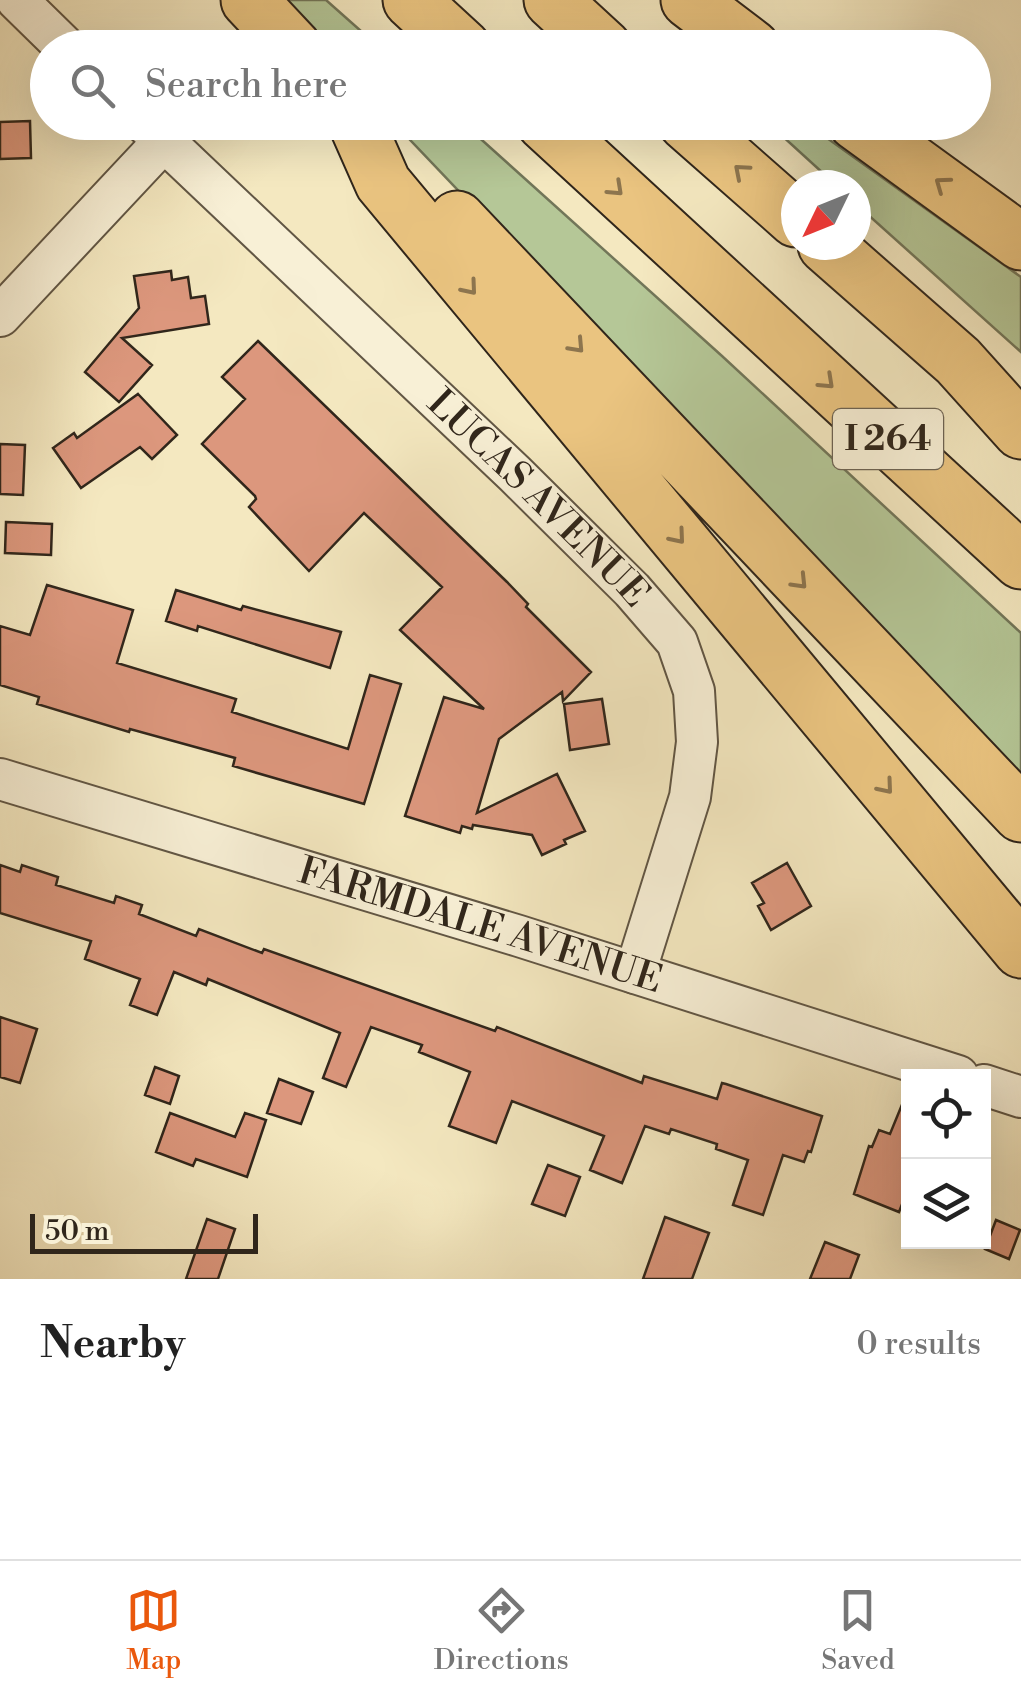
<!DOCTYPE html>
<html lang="en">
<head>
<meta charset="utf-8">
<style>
  body { margin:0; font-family:"Libre Bodoni",serif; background:#f6f6f6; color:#222 }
  .controls { position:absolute; right:30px; bottom:30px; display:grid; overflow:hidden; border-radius:0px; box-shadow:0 10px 40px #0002 }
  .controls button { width:90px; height:90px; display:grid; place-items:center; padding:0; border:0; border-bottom:2px solid #e0e0e0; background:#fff; color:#222; font:50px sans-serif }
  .compass { position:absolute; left:781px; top:170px; width:90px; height:90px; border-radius:50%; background:#fff; box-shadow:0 10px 40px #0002; rotate:227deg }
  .scale { position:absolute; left:30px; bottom:25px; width:228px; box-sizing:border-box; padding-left:10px; border:5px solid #30261b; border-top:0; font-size:28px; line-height:35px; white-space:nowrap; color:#30261b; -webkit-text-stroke:8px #f8f0d6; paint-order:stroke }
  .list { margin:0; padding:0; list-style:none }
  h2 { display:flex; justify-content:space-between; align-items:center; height:130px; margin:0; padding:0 40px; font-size:42px }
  h2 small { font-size:32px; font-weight:400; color:#767676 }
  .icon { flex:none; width:55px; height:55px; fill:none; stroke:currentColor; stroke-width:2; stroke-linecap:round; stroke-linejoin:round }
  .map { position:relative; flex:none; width:1021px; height:1279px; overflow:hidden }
  .search { position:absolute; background:#fff; box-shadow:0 10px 40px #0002; left:30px; right:30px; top:30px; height:110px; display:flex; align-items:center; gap:25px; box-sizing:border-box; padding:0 35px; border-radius:55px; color:#767676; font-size:38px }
  .sheet { height:280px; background:#fff }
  nav { display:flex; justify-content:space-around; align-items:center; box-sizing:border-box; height:140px; border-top:2px solid #e0e0e0; background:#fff; font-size:28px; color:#767676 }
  nav a { display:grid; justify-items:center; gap:5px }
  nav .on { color:#ea580c }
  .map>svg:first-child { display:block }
</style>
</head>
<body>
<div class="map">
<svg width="1021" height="1279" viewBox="0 0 1021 1279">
  <rect width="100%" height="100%" fill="#f4e8c0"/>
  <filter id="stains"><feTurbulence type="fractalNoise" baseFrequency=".002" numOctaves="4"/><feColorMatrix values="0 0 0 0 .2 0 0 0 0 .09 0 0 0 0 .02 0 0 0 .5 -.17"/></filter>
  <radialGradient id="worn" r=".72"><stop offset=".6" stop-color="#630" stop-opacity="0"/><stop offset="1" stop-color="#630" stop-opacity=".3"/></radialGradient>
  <path fill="#b5c797" stroke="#727659" stroke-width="2.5" d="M278,0H326L379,47H323Z
    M394,123H463L722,356L1021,633V782Z
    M768,123H806L1021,277V352L856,204V185H836Z"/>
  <path fill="#dc977d" stroke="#30261b" stroke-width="2.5" d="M30,121L31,158L0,159V122Z
    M171,271L172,280L188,277L191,298L205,296L209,324L122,338L152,365L119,402L85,372L139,308L134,276Z
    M258,341L507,582L528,604L526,607L591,672L563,701L562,692L499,739L477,813L557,774L585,831L564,840L566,844L542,855L532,835L473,825L472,829L462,826L460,833L405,816L444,697L484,709L400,630L442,587L364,513L309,571L249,507L256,499L255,496L202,444L245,399L222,377Z
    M138,394L177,435L152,459L140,447L81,488L53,448L74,433L77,438Z
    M0,444L25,445L23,495L0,494Z
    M6,522L52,524L51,555L5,553Z
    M47,585L133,610L117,663L236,699L232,712L348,749L370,675L401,684L364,804L233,766L235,758L130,729L129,732L37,704L39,697L0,685V626L30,635Z
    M176,590L241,610L243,606L341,632L330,668L198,626L197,631L166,621Z
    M602,699L609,744L570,750L564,704Z
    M787,863L811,906L771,930L758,906L764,903L752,883Z
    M0,865L20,872L22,865L58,877L56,885L114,903L116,896L142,905L139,914L196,936L199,929L262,953L264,949L495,1031L497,1027L642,1083L644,1076L717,1099L722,1083L726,1084L822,1116L811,1152L808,1151L804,1162L783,1155L763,1215L733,1205L748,1160L716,1149L717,1144L671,1129L669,1134L645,1126L622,1183L590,1170L604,1136L512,1101L496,1143L449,1126L470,1072L419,1052L422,1045L371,1027L346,1087L323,1078L340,1033L208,979L206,985L174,972L157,1015L130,1005L140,979L85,959L91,941L0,913Z
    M0,1017L37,1029L20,1083L0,1077Z
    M155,1067L179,1076L170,1104L145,1095Z
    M279,1079L313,1092L301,1124L267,1113Z
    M908,1090V1189L899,1212L854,1194L869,1146L872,1147L879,1130L890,1134Z
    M170,1113L235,1137L245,1113L266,1120L247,1177L196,1159L193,1166L156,1152Z
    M548,1165L580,1177L565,1216L532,1204Z
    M665,1217L709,1233L692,1279H643Z
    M207,1219L235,1229L218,1279H186Z
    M996,1220L1020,1230L1009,1259L985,1249Z
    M825,1242L859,1255L850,1279H810Z"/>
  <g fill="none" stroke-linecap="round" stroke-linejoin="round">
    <defs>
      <g id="minor">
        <path d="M17,0L66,48"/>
        <path id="s1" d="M144,122L515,474L632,590L677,642L694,691L697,742L690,797L635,973"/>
        <path d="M0,316L163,142"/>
        <path id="s2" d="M0,779L519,936L958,1076"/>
        <path d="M984,1085L1021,1097"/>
      </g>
      <path id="highway" d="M249,0L294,48
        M411,0L463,48
        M552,0L604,48
        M689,0L752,48
        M356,122L383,183L1021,950
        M544,122L1021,561
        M686,122L796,219
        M856,122L1021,242
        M457,219L1021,814
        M826,245L958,361L1021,431"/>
    </defs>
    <use href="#minor" stroke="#615644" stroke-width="44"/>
    <use href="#highway" stroke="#30261b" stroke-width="59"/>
    <use href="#minor" stroke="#f8f0d6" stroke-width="40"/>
    <use href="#highway" stroke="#eac480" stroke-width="55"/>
  </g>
  <defs><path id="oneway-chevron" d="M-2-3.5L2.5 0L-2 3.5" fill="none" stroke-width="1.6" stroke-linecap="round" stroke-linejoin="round" transform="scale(2.5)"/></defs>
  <g stroke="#8d754e">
    <use href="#oneway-chevron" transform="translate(741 171) rotate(-139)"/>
    <use href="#oneway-chevron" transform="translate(942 184) rotate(-144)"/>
    <use href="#oneway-chevron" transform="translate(616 189) rotate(43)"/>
    <use href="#oneway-chevron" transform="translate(470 288) rotate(50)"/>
    <use href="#oneway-chevron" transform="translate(577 346) rotate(47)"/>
    <use href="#oneway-chevron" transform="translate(827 382) rotate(43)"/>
    <use href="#oneway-chevron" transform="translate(678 537) rotate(50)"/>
    <use href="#oneway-chevron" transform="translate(800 582) rotate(46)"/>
    <use href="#oneway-chevron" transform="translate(886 787) rotate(50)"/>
  </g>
  <g text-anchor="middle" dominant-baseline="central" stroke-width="8" stroke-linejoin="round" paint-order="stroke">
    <rect fill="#f8f0d6" stroke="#6c6353" stroke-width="2.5" x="833" y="409" width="110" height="60" rx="8"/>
    <g font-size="35" font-weight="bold" fill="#30261b">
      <text x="888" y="439">I 264</text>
    </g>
    <g font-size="38" fill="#30261b" stroke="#f8f0d6">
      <text stroke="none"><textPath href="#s1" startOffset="545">LUCAS AVENUE</textPath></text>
      <text stroke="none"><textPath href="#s2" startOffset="502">FARMDALE AVENUE</textPath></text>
    </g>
  </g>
  <rect width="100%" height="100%" filter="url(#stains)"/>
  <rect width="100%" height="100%" fill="url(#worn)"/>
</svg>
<div class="controls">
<button><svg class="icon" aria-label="locate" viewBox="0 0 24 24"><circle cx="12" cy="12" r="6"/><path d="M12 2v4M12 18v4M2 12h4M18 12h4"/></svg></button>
<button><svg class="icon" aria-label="layers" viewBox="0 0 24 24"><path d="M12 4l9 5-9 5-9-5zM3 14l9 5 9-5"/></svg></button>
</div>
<svg class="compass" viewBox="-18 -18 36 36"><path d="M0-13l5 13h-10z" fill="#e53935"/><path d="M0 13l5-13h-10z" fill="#767676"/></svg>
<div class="scale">50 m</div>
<div class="search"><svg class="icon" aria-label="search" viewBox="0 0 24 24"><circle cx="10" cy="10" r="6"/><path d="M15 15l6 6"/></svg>Search here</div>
</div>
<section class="sheet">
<h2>Nearby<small>0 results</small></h2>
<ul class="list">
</ul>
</section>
<nav>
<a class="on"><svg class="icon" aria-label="map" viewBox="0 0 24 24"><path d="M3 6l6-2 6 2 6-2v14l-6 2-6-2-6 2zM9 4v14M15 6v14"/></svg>Map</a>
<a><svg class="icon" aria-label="directions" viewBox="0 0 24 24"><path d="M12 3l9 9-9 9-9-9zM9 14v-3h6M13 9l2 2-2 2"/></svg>Directions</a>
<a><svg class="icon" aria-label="saved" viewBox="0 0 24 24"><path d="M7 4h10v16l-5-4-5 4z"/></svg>Saved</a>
</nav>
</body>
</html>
